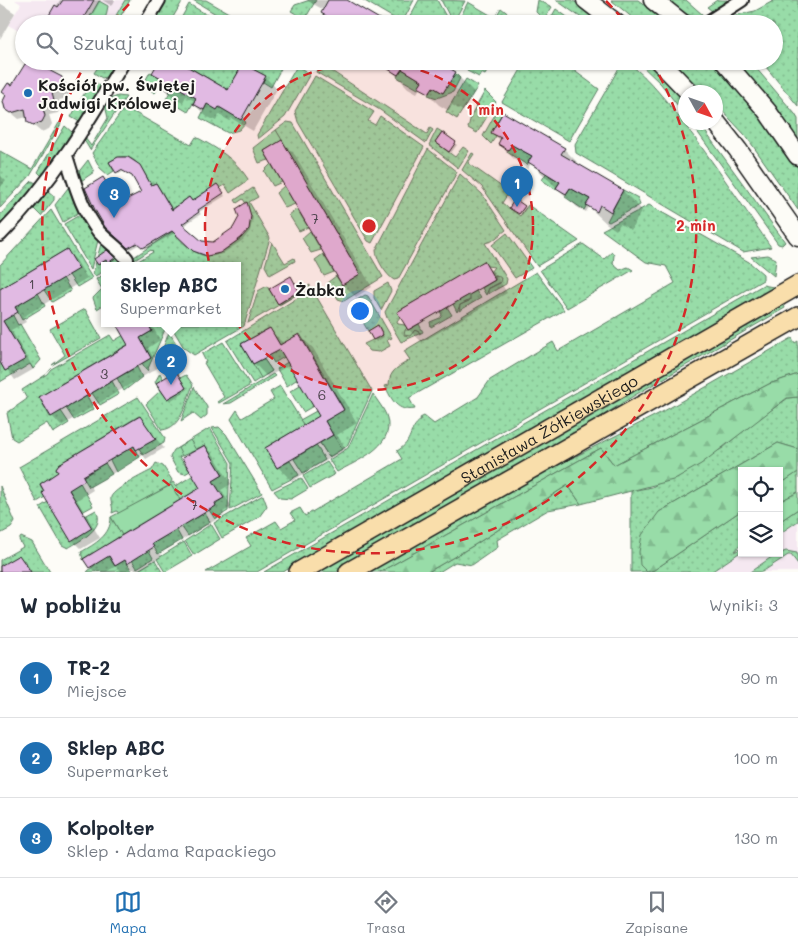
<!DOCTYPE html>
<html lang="pl">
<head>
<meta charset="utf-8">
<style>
  body { margin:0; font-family:Mali,sans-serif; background:#f6f6f7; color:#1f2937 }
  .controls { position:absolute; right:15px; bottom:15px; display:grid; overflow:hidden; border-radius:0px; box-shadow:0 1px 4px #0004 }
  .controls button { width:45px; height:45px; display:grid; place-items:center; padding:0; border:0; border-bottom:1px solid #e0e1e3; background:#fff; color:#1f2937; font:25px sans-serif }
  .compass { position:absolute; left:678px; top:85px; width:45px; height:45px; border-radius:50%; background:#fff; box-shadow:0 1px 4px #0004; rotate:130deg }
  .you { position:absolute; left:359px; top:310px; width:18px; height:18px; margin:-12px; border:4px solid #fff; border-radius:50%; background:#1a73e8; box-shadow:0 0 0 8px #1a73e833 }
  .badge { display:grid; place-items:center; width:32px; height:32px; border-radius:50%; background:#1f6fb2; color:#fff; font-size:16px; font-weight:700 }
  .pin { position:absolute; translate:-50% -41px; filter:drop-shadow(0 1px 2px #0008) }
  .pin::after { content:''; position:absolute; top:26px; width:18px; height:15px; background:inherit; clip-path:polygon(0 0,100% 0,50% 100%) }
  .popup { position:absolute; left:101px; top:262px; width:140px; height:65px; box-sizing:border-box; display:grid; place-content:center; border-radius:0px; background:#fff; filter:drop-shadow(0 1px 4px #0005); font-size:16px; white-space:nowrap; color:#747a83 }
  .popup b { font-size:19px; color:#1f2937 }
  .popup::after { content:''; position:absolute; left:50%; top:100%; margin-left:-10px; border:10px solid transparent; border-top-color:#fff }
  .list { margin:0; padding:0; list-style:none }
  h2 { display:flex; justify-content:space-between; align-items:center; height:65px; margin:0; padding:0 20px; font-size:21px }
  h2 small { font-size:16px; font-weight:400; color:#747a83 }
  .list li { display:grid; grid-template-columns:32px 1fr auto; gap:15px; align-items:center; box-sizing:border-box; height:80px; padding:0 20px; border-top:1px solid #e0e1e3 }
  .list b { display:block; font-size:19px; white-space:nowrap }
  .list p { margin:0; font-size:16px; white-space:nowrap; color:#747a83 }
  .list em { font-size:16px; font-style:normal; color:#747a83 }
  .icon { flex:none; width:28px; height:28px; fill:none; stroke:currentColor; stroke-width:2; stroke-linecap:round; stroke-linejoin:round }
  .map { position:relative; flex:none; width:798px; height:572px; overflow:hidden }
  .search { position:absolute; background:#fff; box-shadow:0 1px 4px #0004; left:15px; right:15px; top:15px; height:55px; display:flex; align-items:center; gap:12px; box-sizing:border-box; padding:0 18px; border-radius:28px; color:#747a83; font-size:19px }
  .sheet { height:305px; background:#fff }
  nav { display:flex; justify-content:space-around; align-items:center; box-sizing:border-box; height:70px; border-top:1px solid #e0e1e3; background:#fff; font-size:14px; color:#747a83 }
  nav a { display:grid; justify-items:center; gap:2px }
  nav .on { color:#1f6fb2 }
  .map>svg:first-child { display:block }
</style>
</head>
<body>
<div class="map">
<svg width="798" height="572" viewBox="0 0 798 572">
  <defs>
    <pattern id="grass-dots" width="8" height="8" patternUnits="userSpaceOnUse" patternTransform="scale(1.25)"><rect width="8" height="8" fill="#98dca8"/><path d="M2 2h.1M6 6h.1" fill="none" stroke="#82bc90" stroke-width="1.8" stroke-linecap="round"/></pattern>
    <pattern id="forest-firs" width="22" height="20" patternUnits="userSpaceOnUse" patternTransform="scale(1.25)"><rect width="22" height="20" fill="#98dca8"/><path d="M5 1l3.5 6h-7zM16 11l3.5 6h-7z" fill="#82bc90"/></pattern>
  </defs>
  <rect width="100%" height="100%" fill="#fdfcf7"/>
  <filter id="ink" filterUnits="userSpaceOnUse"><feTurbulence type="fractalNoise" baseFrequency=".02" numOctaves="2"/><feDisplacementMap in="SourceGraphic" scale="10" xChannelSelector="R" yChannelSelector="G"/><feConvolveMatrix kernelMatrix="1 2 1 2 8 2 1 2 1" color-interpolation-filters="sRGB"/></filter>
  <g filter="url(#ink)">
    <path fill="#f5e8f1" d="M15,0H125L111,24H24V34L8,25L21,4Z
      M798,521V572H711L742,551V553H779V534Z"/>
    <path fill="url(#grass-dots)" stroke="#5a7c62" d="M125,0H130L116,24H111Z
      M167,0H183L169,24H153Z
      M193,0H206L248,24H232Z
      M310,0H316L305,19L291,11L295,5Z
      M363,0H414L402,23Z
      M419,0H437L450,24H406Z
      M441,0L465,1L453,23Z
      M538,0L552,7L544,20L536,12Z
      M556,0H572L605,24H590Z
      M611,0H638L671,24H640Z
      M666,0H686L703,15C686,19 678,9 666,0Z
      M717,0H727L722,6L712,11L707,7Z
      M775,0H798V106L761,61H774V24L723,22L736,15L755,11Z
      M468,2L492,16L487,24H457Z
      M189,4L222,24H178Z
      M501,8L510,15L512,24H492Z
      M556,9L577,24H567L555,15L548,23Z
      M102,61L114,64L106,77L102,78L94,73Z
      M178,61H285L271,87L263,82L265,76L243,64L228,90Z
      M322,61H326L324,66L427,134L430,128L433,130L426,143L380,110L316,72Z
      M472,61H493L485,75L481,73L479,77L467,71Z
      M526,61H561L599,89L569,141L502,102Z
      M623,61C656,72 746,212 771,247L743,252L576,153L575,144Z
      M637,61H648C663,75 685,93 685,115L661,84Z
      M678,61H714L768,125L798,168V210L746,136L716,104V92H703L679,70Z
      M735,61H750L795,114L798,119V141L772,104Z
      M297,66L310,74L285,117L258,139L257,135Z
      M455,73L460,78L453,92L437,98L428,95L433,87L443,93Z
      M315,76L374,112L368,121L375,125L380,116L424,147L372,243L368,241L298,122L295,111Z
      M466,79L478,86L457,119L446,112Z
      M92,80L101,86L82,119L78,121L71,117Z
      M174,85L196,98L188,112L166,99Z
      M485,91L496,102L477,133L468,128L471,116Z
      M118,96L126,97L90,150L84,140L85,138L91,146L108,118L105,105L110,99Z
      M207,104L219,107L246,122L239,130L228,133L200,118Z
      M125,107L191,145L196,137C217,148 235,159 248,179L247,181L230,193L225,185L220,188L217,184L192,201L189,197L172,209L156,183L151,185C141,167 132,147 109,162L114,171L108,175L100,168L92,153Z
      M287,122L293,123L383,277L344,301L338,299L328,282L336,276L342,285L360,274L276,130Z
      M59,123L61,124L30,176L0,208V151L32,169Z
      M691,123H699L785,242L782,245L778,244Z
      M65,126L73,133L43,177L38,172Z
      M437,129L442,132L435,142L455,157L463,147L469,151L458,168L429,145Z
      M512,145L532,156L527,165L507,152Z
      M428,149L457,172L398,279L394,280C386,275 376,259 376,250Z
      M472,153L474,154L468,163L509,192L502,203L520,216L528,205L579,241L537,266L482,187L462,170Z
      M88,160L94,172L78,183L77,174Z
      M550,167L553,168L549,176L560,182L555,189L542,180Z
      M460,174L482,194L506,230L492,241L485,243L507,279L506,284L488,294V289L500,283L501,278L493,277L490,272L494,267L487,266L484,262L397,312L400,317L397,321L398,324L405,325L407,328L405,330L410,335L415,330L421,333L401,342L387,318L385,312Z
      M32,181L38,184L0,226V215Z
      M71,184L81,211L63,222L55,205Z
      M253,188L258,197L249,202L270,238L244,326L194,355L184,348L170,324H237V266H135V263L153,252L151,250L133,261L131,259L173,231C179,240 195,255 207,256C215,256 223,251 229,247C247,234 258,220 243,199L237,203L235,200Z
      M570,188L590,199L584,210L565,197Z
      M623,190L638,198L640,205L609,222L607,221Z
      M48,191L54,196V200L41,216L34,209Z
      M649,205L749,262L763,274V280L257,572H206L251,546L246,538L276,521L281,528L295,520L290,513L300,508L305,516L402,459L397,451C414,441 407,430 421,420L420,418L424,416L434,424L478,397L490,380L553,342L558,351L675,283L666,266L646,262L602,230Z
      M51,210L92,278L77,287L69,275L67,249L0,289V265Z
      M83,213L99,236L91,269L64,224Z
      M507,233L532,268L515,278L492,245Z
      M102,240L123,260L112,266H105V271L95,276L93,273Z
      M272,242L285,263L294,258L295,261L270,275L265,266Z
      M583,244L604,259L612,252L614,255L613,264L620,270L628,267L633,270L567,308L540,270Z
      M768,255L776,259L774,276L751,257Z
      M536,272L564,310L409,398L415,409C397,412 392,400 385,386L389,385C389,370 399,367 410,360L404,351Z
      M105,274V290L102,291L105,304L97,309L93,298L102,289L96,279Z
      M63,278L71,291L52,302L44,290Z
      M388,283L391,291L381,310L374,298V291Z
      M310,285V287L248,323L258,291L267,286L278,304Z
      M763,285L773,287L775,290L283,572H264Z
      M312,289L372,391L347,446L329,457L320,443L333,435L325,421L344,409L300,334L280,345L269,328L241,344L253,364L263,358L272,371L253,383L227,341Z
      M476,291L481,298L459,311L460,305L469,301L470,294Z
      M38,293L45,306L22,320L15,307Z
      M365,295L368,296L392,338L387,340L390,346L379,352L370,351L364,344L383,335L378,325L368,331L352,303Z
      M783,303L785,308L635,395L532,461L336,572H312Z
      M447,307L452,315L431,327L430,322L440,318L442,315L440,311Z
      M85,309L101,338L52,365L65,355L50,329Z
      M10,310L18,325L20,324L41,360L33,369L30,364L0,382V362L5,371L25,359L0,316Z
      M148,324H164L166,327L147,371L142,363L151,358L140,338L152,331Z
      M169,332L180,350H170L161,354Z
      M127,333L132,342L39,397L50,417L61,411L69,423L53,433L47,423L17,441L12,438L7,413L27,399L22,390L47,374L51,369L110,335L114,341Z
      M792,338L795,343L798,341V374L769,384L614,465L601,448L380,572H367L543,473L664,411Z
      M223,342L249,383V386L219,403L217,402L224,397L204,363L206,362L202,354Z
      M281,348L286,356L274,363L269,355Z
      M137,367L142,377L124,391L117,378Z
      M160,373L163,379L157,383L167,399L186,388L180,378L186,375L193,385C186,401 182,428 162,430L146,404L160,391L155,382Z
      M273,374L275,376L231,403L223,404Z
      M112,381L119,394L100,405L92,393Z
      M280,386L304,425L265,448L277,468L290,461L299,475L272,489L231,419L237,410L242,418L274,399L270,392Z
      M194,387L207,407V415L201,420L193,413L181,421Z
      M373,394C378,402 385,410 387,418C395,447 356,461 337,472L329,460L348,448Z
      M87,396L94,409L74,420L66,408Z
      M138,397L165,438L164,443L143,455L139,448L156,439L139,416L59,464L56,468L60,475L40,484L45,497L37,502L19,467Z
      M798,397V449L778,443L659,512L647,572L654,570L742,510V543L734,552L742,548V551L711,572H631V491L652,487L723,448L750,425L788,398Z
      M219,427L226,434L262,493L230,510L233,463L212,428Z
      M210,428L230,463L228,511L215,519L209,510L223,498L211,482L223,475L205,445L179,457L190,471L185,474L178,472L170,457L174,450Z
      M316,445L325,460L303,473L294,459Z
      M327,462L335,474L310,488L303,476Z
      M105,463L112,474L89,487L83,477Z
      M156,463L163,466L172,480L170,484L173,482L176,486L195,474L202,487L180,500L170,485L119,514L117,511L112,513C114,507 110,503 111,497C114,489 144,474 152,470Z
      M798,472V492L779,502V485Z
      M301,478L308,489L291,499L280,498L274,491Z
      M568,485L581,504L548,510L497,540L498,547L472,565L455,562L439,572H428L476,544Z
      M0,486L15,522L11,528L0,534Z
      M263,495L267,506L259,517L222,538L214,523Z
      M48,502L85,516L96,510C106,528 81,540 68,548L62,545L40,507Z
      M798,509V521L779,534V522Z
      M205,513L210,522L188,536L181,526Z
      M111,517L122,535L103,547L115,566L125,560L132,571L87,572L98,562L92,553L83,559L81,552C95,544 111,535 111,517Z
      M211,524L220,539L194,555L185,541Z
      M176,529L182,540L158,554L152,544Z
      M21,537L32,542L50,572H31L24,560L0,572V560L23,547L19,540Z
      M184,542L192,556L165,572L157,559Z
      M147,547L153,558L137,568L130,557Z
      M786,551L797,553L798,564L791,555H788L762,572H750L773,556Z
      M155,560L162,572H135Z"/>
    <path fill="url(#forest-firs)" stroke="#5a7c62" d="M798,374V397L787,398L701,464L673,480L581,504L568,485L476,544L428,572H380L601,448L614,465L769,384Z
      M778,443L798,449V472L779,485V471H742V510L654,570L647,572L640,565L639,552L642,535L659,512Z
      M798,492V509L779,522V502Z"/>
    <path fill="#98dca8" stroke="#5a7c62" d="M99,1L108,6L106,16L99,24H90L88,20Z
      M402,69L422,81L418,89L397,77Z
      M150,72L163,79L155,93L145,87L144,83Z
      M498,109L503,112L491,132L496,136L491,144L483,136Z
      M276,130L282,140L264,151L269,160L259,163L253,148Z
      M271,164L282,182L273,186L264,171Z
      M284,186L295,204L285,208L276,193Z
      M297,209L308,227L299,231L289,215Z
      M310,231L321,250L311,253L302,238Z
      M323,254L334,272L324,276L315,260Z
      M495,276L500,277L501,282L489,288L486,295L482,288L495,280Z
      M470,294V300L460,305L457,312L453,304Z
      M419,324L423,332L421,333L415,330L410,336L404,335L405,330H408Z
      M263,358L272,371L261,378L253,364Z
      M289,361L299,378L287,386L277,369Z
      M302,384L315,405L303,412L290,391Z
      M318,410L321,415L304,425L300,420Z
      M333,435L342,449L329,457L320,443Z
      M190,440L196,450L182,456L178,448Z
      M134,446L140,457L116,472L110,460Z
      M78,479L93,506L82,512L67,486Z
      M171,485L180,500L122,535L111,517Z"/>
    <path fill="#0003" d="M60,0H101L87,24H46Z
      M102,0H115L112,6Z
      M306,0H345L331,21L323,13L324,10Z
      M0,3L15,13L0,39Z
      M379,61H435L455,73L474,92L463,111L452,105L449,111L439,105L421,87L417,93L408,88L389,68Z
      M33,62L61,78L68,85L70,92L67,98L59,100L60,108L58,113L49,115L52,124L49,129L41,132L28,121L27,117L19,119L7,109L12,87L26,65Z
      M154,73L229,92L265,77L277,89L253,131L231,118L230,121L219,115L216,121L206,116L194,104L196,102L186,96L183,102L173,97L161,85L163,81Z
      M492,132L564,149L583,168L623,191L642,210L631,230L620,224L616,230L607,224L589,207L586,212L577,207L531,163L528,169L518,163L499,144L501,141Z
      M282,142L295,155L372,287L356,297L343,284Z
      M455,143L457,145L451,153L438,144Z
      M111,163L152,186L172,211L219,187L225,196L199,212L201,214L183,226L201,242L214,243L234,228L246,204L253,218L250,231L243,240L222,254L210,257L197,252L175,233L146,249L140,244L131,249L106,226L120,205L143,192L134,177L124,171L119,174Z
      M0,175L6,181L0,188Z
      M524,207L526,208L522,215L513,209Z
      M67,251L76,260L87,278L23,317L26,322L11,330L34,369L15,380L0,360V290Z
      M106,252L116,260L101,266L99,264Z
      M484,263L497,276L507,293L422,342L409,330L399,312Z
      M292,279L300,293L281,305L279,303Z
      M123,324H151L160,340L148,348L159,367L61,426L52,416L129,345Z
      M269,329L284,344L299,335L313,348L357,423L337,435L346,449L292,481L278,467L267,448L321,416L290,365L267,377L254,363Z
      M379,329L384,337L376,342L369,332Z
      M177,375L187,390L170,401L158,383Z
      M139,418L164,448L146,459L143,455L115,472L91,486L93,490L77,500L100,538L81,549L72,540L44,493Z
      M205,446L214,455L231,484L221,490L232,507L223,512L224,515L160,553L162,556L137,572L134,569L122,572L116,566L106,572H95L90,567L202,489Z"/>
    <path fill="#e1bae3" stroke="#1c1c1c" d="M63,0H94L80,24H44L55,5L58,7Z
      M328,0H347L388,24H328L331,19L321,13Z
      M31,61L62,77L63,85L60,91L52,93L54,101L50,106L43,108L45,116L42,122L33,125L27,122L25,109L11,113L5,109L3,101L6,95L2,92L8,83L12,85L25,64Z
      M159,61H178L228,90L243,64L266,76L241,120L219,107L217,110L207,104L204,110L193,104L196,98L174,85L170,91L159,85L163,79L152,73Z
      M389,61H437L456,72L443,93L433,87L429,93L418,87L422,81L402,69L398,75L388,69L391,63Z
      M503,112L565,148L561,154L623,190L611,212L600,205L597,212L586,205L590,199L570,188L566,194L556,188L560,182L528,162L532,156L512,145L508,150L498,144L501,138L491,133Z
      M442,132L456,142L449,152L435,142Z
      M282,140L360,274L342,285L264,151Z
      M118,157H128L140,165L151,185L156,183L172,210L189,197L192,201L217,184L224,193L198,210L199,212L182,224L202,241L213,242L233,228L239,217L236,209L247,202L251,216L249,229L241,238L220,253L207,256L193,251L172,231L143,248L137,243L128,248L105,227L95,210L85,188L103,177L119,203L141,192L132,176L121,170L116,173L109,162Z
      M515,199L525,206L519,214L509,208Z
      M67,249L79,269L15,307L18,312L3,321L26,359L5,371L0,362V289Z
      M107,250L115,258L108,263L106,260L98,265L94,259Z
      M484,261L495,280L408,330L397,312Z
      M291,276L299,291L278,304L269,289Z
      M116,324H148L152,331L140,338L151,358L51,417L39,397L128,345Z
      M378,325L383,335L373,340L368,331Z
      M270,328L280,345L299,334L344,410L325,421L333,435L277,468L265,448L319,416L280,350L253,364L241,344Z
      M176,371L186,388L167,399L156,383Z
      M140,416L156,439L136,450L134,446L105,463L83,476L85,480L69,490L92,528L71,541L42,493L44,491L40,484L58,472L56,468L59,464Z
      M205,445L223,475L213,481L224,498L215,503L216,506L152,544L154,547L127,564L125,560L115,566L109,556L89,568L83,559L200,488L182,458Z
      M19,555L31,572H0V566Z"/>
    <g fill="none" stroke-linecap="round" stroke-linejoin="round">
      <defs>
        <path id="street" d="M145,24L159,0
          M705,24L742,0
          M66,156C75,183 81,209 99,232C108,242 119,248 127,259
          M0,235C51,184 87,124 124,61"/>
        <path id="secondary" d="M586,0L617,24
          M653,0L683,24
          M659,61L689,92
          M724,61L767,111L798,156
          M716,122L738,150L798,236"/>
        <g id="primary">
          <path id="s1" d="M299,572L798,285"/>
          <path d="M349,572L798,317"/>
        </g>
      </defs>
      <use href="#street" stroke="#1c1c1c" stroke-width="16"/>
      <use href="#secondary" stroke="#1c1c1c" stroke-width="21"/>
      <use href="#primary" stroke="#1c1c1c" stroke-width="22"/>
      <use href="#street" stroke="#fdfcf7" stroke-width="12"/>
      <use href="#secondary" stroke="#fdfcf7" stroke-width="18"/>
      <use href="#primary" stroke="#f9deab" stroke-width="19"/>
    </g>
  </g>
  <circle cx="369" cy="226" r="164" fill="#d62828" fill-opacity=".12"/>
  <g fill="none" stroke="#d62828" stroke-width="2.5" stroke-dasharray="9 6">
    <circle cx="369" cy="226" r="164"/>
    <path d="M113 22A327 327 0 0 1 132 1M606 1A327 327 0 0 1 625 22M652 62A327 327 0 1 1 86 63"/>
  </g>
  <g fill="#1f6fb2" stroke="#fdfcf7" stroke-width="2">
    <circle cx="28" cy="93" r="5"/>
    <circle cx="285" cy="289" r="5"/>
  </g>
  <g text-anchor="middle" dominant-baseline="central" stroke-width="4" stroke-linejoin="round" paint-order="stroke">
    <g font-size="14" fill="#4d444e">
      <text x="315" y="218">7</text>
      <text x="32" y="283">1</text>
      <text x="104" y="373">3</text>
      <text x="322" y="394">6</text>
      <text x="194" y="504">7</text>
    </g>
    <g font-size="16" font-weight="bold" fill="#1c1c1c" stroke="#fdfcf7" text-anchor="start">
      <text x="38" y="84">Kościół pw. Świętej<tspan x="38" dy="18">Jadwigi Królowej</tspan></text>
      <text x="295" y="289">Żabka</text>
    </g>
    <g font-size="16" fill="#1c1c1c" stroke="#fdfcf7">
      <text stroke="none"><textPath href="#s1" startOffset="288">Stanisława Żółkiewskiego</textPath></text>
    </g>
  </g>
  <circle cx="369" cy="226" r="8" fill="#d62828" stroke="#fdfcf7" stroke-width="2.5"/>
  <g font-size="15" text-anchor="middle" font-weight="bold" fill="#d62828" stroke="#fdfcf7" stroke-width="4" stroke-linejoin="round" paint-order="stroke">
    <text x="485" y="115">1 min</text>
    <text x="696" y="231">2 min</text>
  </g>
</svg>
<div class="controls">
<button><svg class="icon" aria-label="locate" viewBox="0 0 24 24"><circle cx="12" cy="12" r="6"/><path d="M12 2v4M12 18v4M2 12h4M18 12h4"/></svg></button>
<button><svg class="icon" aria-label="layers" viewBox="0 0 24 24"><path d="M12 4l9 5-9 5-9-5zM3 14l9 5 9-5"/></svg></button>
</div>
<svg class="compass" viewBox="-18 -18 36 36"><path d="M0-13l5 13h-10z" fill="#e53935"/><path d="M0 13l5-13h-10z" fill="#747a83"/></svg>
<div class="you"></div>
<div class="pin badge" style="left:517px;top:207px">1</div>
<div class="pin badge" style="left:171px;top:385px">2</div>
<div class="popup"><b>Sklep ABC</b>Supermarket</div>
<div class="pin badge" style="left:114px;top:218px">3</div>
<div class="search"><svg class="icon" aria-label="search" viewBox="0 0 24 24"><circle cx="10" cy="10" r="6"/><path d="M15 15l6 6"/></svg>Szukaj tutaj</div>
</div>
<section class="sheet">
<h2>W pobliżu<small>Wyniki: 3</small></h2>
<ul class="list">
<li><span class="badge">1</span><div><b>TR-2</b><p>Miejsce</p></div><em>90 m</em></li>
<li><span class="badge">2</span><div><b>Sklep ABC</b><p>Supermarket</p></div><em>100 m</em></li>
<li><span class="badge">3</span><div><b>Kolpolter</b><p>Sklep · Adama Rapackiego</p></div><em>130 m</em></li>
</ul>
</section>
<nav>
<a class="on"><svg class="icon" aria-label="map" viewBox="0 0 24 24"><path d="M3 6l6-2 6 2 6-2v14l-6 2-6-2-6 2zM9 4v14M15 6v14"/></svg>Mapa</a>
<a><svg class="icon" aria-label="directions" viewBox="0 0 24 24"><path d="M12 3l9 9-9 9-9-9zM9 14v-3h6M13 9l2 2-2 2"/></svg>Trasa</a>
<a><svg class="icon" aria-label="saved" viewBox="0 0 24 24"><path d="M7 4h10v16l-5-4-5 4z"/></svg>Zapisane</a>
</nav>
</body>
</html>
